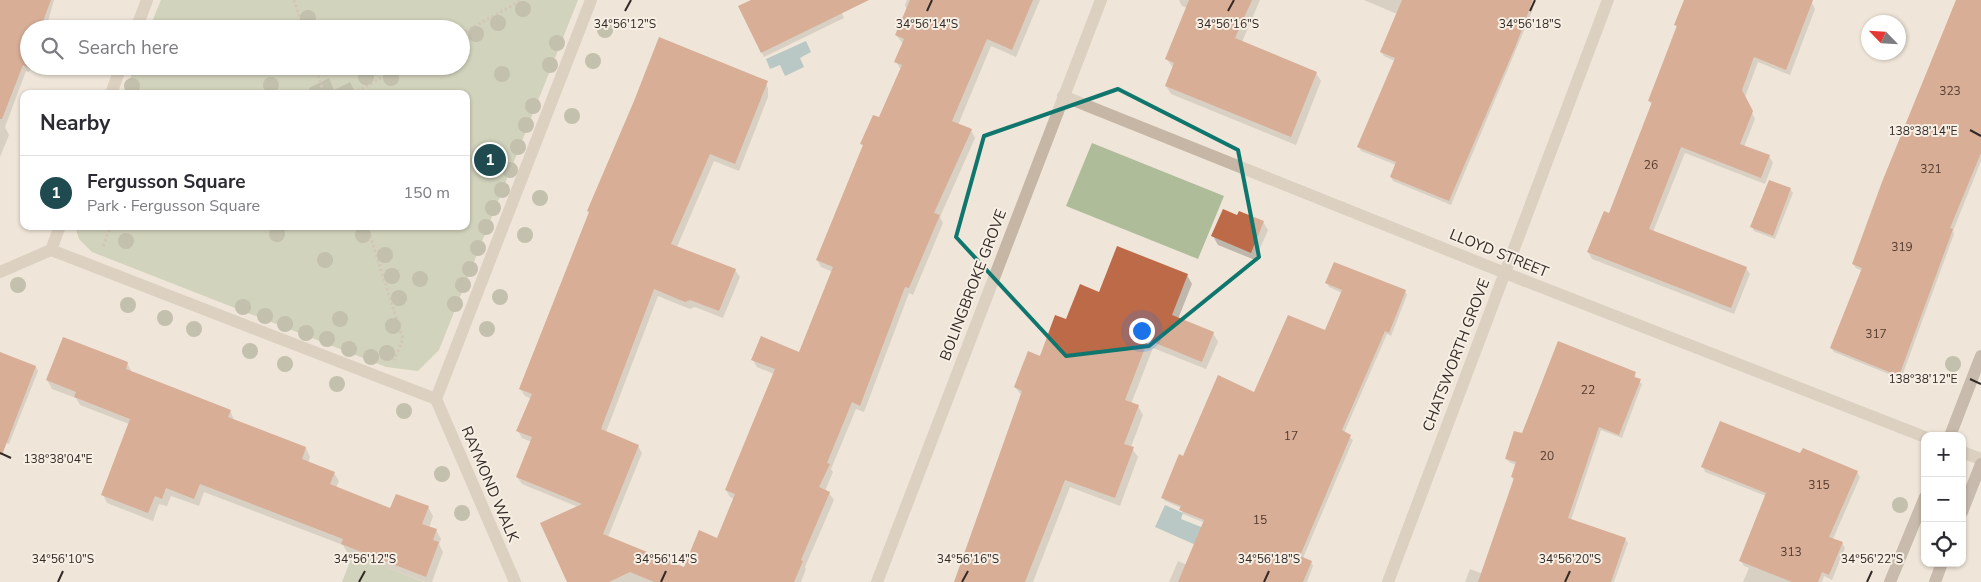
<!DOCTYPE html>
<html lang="en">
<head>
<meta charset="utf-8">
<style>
  body { margin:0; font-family:"Nunito Sans",sans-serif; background:#f7f7f7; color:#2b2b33 }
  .controls { position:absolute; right:15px; bottom:15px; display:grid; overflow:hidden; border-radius:10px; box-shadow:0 1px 4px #0004 }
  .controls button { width:45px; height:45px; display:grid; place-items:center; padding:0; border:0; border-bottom:1px solid #e1e1e2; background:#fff; color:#2b2b33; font:25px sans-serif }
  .compass { position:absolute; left:1861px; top:15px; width:45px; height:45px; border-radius:50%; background:#fff; box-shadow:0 1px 4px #0004; rotate:295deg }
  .you { position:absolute; left:1141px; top:330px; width:18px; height:18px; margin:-12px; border:4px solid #fff; border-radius:50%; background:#1a73e8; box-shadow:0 0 0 8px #1a73e833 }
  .badge { display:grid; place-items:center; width:32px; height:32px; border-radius:50%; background:#1f4b50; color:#fff; font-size:16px; font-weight:700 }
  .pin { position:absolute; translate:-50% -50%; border:2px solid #fff; box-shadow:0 1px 5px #0006 }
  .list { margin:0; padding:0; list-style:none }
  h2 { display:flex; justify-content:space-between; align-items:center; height:65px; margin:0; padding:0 20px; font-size:21px }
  h2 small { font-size:16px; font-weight:400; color:#7c7c81 }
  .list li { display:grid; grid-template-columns:32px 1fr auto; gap:15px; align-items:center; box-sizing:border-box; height:75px; padding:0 20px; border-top:1px solid #e1e1e2 }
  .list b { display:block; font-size:19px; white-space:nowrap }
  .list p { margin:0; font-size:16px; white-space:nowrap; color:#7c7c81 }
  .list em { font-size:16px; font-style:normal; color:#7c7c81 }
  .icon { flex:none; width:28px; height:28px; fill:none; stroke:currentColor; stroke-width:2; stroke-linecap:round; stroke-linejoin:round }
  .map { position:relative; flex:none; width:1981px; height:582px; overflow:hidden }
  .search { position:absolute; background:#fff; box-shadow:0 1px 4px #0004; left:20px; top:20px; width:450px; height:55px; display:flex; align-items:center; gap:12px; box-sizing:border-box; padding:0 18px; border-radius:28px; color:#7c7c81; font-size:19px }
  .panel { position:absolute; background:#fff; box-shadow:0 1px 4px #0004; left:20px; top:90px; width:450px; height:140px; border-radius:10px }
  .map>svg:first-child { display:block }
</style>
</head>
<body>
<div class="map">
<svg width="1981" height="582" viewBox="0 0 1981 582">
  <rect width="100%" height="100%" fill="#efe5d8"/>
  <path fill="#afbc9a" d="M161,0H578L439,350L418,371L386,367L92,252L79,239L75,226H466V94H124L135,66H461V29H149Z
    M1092,143L1224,196L1198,259L1066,206Z
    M353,554L424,582H342Z"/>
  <path fill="#79a5aa" d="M806,41L811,52L800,58L804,67L785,76L780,65L770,69L766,59Z
    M1165,505L1183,513L1181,519L1206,529L1198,546L1155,527Z"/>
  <path fill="#0003" d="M0,0H54L46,29H29V66H32L29,72L26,71L5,127L9,135L0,157Z
    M754,0H836L844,18L764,57L740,7Z
    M907,0H1040L1016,57L991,46L958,125L971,130L975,138L940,217L943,223L913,295L909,293L864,412L856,409L831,469L833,472L825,491L829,493L834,500L805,567L806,569L801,582H568L578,507L522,484L517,477L532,442L522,438L518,431L531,399L525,396L520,389L764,81L768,88V97L739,171L714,161L677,247L735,270L740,277L723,318L695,307L690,309L658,296L606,432L638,446L642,453L608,537L685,568L718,539L734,499L730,497L726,490L774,374L757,367L753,360L800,353L833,272L821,267L817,260L864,147L862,143L880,119L901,70L896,62L903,44L896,35L907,9L905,5Z
    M1179,0H1260L1242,42L1316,73L1321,81L1296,145L1171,94L1166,86L1173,68L1166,58L1187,8L1182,6Z
    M1364,0H1523L1533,9L1451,205L1393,181L1391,177L1396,165L1361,151L1359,147L1395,61L1384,56L1381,52L1397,14Z
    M1686,0H1805L1812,3L1815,9L1790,75L1758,62L1745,97L1755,119L1744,147L1769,156L1773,163L1765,184L1685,153L1653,232L1746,268L1750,274L1734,314L1592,259L1588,252L1609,215L1652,105L1649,101Z
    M1957,0H1981V161L1953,231L1954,234L1901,379L1834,352L1831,348L1862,271L1856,268L1853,264Z
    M329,78L334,90L350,82L356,94H311L309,88Z
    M1790,189L1793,193L1775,239L1754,231L1752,227Z
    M1238,217L1263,222L1268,230L1255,260L1218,245L1213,236Z
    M1187,275L1192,284L1178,319L1213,333L1218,342L1206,369L1153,348L1131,404L1138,406L1143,415L1131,447L1138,457L1120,506L1070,487L1033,582H956L1022,396L1015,387L1067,321L1100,293Z
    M1327,283L1405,291L1407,295L1391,336L1387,334L1344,433L1353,440L1303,558L1311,562L1313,566L1307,582H1169L1178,561L1187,565L1205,523L1183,514L1181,508L1165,501L1163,497L1183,457L1326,331L1342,293L1329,287Z
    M0,353L36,367L38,371L9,444L0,441Z
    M127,363L132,372L230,410L234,420L306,448L310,457L308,463L334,473L339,481L336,488L391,509L428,507L433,516L429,528L436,530L441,539L439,544L443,552L432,582H425L347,552L343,545L204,492L199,506L171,496L167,506L159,504L153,521L107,503L103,495L129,424L80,405L76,398L52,389L47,380Z
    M1635,373L1636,379L1642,384L1622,438L1601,430L1571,520L1625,539L1628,543L1614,582H1465L1470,569L1483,574L1514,482L1512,477L1516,465L1509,462L1506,458L1523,435Z
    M1801,454L1857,472L1860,477L1833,539L1842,543L1845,548L1832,580L1824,576L1822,582H1743L1749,568L1744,566L1741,561L1766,496L1705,472L1703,467Z"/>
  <path fill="#bd6a48" d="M0,0H51L40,29H29V68L23,65L2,119H0Z
    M751,0H869L761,53L738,6Z
    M910,0H1033L1012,50L987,39L952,121L972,129L934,213L940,215L909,288L905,287L860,406L852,402L827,463L830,464L819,487L830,492L801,560L803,561L794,582H654L630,572L609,582H567L540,523L582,504L516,477L532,437L516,431L532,394L519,389L589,212L587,211L634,101L659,37L768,81L735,164L710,154L671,244L736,269L719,311L690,300L685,302L654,289L601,429L639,445L603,534L684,567L699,530L717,538L735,494L725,490L775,369L751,360L761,336L799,352L833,267L816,260L863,145L860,144L873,115L879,117L902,65L894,62L904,39L895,35Z
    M1189,0H1252L1235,38L1317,72L1291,137L1165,86L1174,63L1165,59Z
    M1402,0H1533L1516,45L1449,201L1390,177L1396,162L1357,147L1395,58L1380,52Z
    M1684,0H1813L1786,70L1754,57L1742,90L1753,111L1740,144L1770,155L1761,178L1681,147L1649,229L1747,267L1731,308L1587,252L1604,211L1609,213L1652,102L1648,101L1677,26L1674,25Z
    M1956,0H1981V153L1950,228L1953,229L1899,376L1830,348L1862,268L1852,264L1882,182Z
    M1769,180L1791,188L1773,236L1750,227Z
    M1223,209L1237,215L1239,211L1264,221L1251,253L1211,236Z
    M1117,246L1188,274L1172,315L1214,332L1202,362L1148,340L1125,400L1139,405L1124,444L1134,447L1115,498L1065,480L1025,582H954L1022,391L1014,387L1028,351L1040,356L1055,315L1066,319L1080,284L1099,292Z
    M1334,262L1406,290L1389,333L1385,331L1342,430L1351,435L1300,556L1312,561L1303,582H1178L1204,520L1179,510L1181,506L1161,498L1179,454L1183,456L1218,375L1254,392L1288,315L1325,330L1342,290L1325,283Z
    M63,337L128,362L126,369L231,410L228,417L306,447L302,459L335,472L330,484L390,508L396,494L429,506L422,524L437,529L433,540L439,542L426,577L341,544L343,539L200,484L194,499L166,488L162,499L155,496L148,513L101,495L130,419L74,397L76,392L46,380Z
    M1558,341L1636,372L1634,377L1641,379L1619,435L1599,427L1568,518L1626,538L1611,582H1478L1514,478L1511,477L1516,462L1505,459L1514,431L1522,433Z
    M0,352L36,366L2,455H0Z
    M1720,421L1800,453L1803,448L1858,471L1829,537L1843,542L1829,575L1822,572L1818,582H1792L1739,561L1766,493L1701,467Z"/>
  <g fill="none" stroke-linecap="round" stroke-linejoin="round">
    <path stroke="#b1a090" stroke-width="3" stroke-dasharray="2.5 2.5" stroke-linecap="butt" d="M294,0L303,29
      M461,34L522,0
      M315,66L324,94
      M353,94L402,66
      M367,226L403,339L394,360
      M103,246L110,228L113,226"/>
    <path stroke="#c6b6a5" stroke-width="12" d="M136,29L147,0
      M111,94L121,66
      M1063,96L1505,273L1925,437
      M60,226L51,250L436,399L591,0
      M0,272L51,250
      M436,399L515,582
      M1962,452L1981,459
      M877,582L1101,0
      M1388,582L1608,0"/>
    <path stroke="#998577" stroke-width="12" d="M1950,436L1981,356
      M1962,512L1981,464
      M1890,582L1925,497
      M1935,582L1942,563"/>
  </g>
  <g fill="#8f9279">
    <circle cx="523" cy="9" r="8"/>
    <circle cx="308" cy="18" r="8"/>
    <circle cx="498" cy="23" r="8"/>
    <circle cx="605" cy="30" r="8"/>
    <circle cx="476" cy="34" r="8"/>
    <circle cx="557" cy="43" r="8"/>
    <circle cx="593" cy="61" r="8"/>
    <circle cx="550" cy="65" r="8"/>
    <circle cx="502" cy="74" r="8"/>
    <circle cx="366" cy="77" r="8"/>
    <circle cx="391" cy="78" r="8"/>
    <circle cx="271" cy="85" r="8"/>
    <circle cx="132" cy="86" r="8"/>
    <circle cx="533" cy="106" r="8"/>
    <circle cx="572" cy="116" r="8"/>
    <circle cx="526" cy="125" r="8"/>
    <circle cx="518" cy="147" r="8"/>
    <circle cx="510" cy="170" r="8"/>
    <circle cx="502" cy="190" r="8"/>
    <circle cx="540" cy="198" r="8"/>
    <circle cx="493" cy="208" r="8"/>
    <circle cx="486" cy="227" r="8"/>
    <circle cx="277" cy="234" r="8"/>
    <circle cx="363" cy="235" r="8"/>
    <circle cx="525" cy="235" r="8"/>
    <circle cx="126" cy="241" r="8"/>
    <circle cx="478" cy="248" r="8"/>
    <circle cx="385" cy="255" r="8"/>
    <circle cx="325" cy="260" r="8"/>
    <circle cx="470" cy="269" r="8"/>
    <circle cx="392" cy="276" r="8"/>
    <circle cx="420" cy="279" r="8"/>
    <circle cx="18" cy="285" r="8"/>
    <circle cx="463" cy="285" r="8"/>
    <circle cx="500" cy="297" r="8"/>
    <circle cx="399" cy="298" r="8"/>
    <circle cx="455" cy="304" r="8"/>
    <circle cx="128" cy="305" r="8"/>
    <circle cx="243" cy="307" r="8"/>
    <circle cx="265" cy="316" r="8"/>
    <circle cx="165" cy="318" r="8"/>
    <circle cx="340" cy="319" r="8"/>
    <circle cx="285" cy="324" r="8"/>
    <circle cx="393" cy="326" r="8"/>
    <circle cx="194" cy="329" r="8"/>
    <circle cx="487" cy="329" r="8"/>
    <circle cx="306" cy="333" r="8"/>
    <circle cx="327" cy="339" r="8"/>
    <circle cx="349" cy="349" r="8"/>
    <circle cx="250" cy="351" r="8"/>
    <circle cx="387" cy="353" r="8"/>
    <circle cx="371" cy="357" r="8"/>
    <circle cx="285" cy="364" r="8"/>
    <circle cx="1953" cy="364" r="8"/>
    <circle cx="337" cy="384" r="8"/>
    <circle cx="404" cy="411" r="8"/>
    <circle cx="442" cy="474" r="8"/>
    <circle cx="1900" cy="505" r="8"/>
    <circle cx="462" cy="513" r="8"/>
  </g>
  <path d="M0 0H1981V582H0ZM1118,89L1238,150L1259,257L1149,346L1066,356L956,237L984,136Z" fill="#efe5d8" fill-opacity=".55" fill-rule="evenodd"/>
  <path fill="none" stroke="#0f766e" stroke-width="4" stroke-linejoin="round" d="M1118,89L1238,150L1259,257L1149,346L1066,356L956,237L984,136Z"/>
  <path fill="none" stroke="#322a26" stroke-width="2" d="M625,11L631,0M927,11L932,0M1228,11L1234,0M1530,11L1535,0M1970,130L1981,136M1970,379L1981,384M0,453L11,458M58,582L63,571M359,582L365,571M661,582L666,571M962,582L968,571M1264,582L1269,571M1565,582L1570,571M1867,582L1872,571"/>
  <g text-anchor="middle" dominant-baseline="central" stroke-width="4" stroke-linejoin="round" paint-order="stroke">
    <g font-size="12" fill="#553a2e">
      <text x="1950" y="91">323</text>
      <text x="1651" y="165">26</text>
      <text x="1931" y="169">321</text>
      <text x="1902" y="247">319</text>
      <text x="1876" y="334">317</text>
      <text x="1588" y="390">22</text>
      <text x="1291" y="436">17</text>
      <text x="1547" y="456">20</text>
      <text x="1819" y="485">315</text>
      <text x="1260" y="520">15</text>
      <text x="1791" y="552">313</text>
    </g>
    <g font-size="15" fill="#322a26" stroke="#f7efe4">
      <text transform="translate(1499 253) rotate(22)">LLOYD STREET</text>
      <text transform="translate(973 285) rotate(-69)">BOLINGBROKE GROVE</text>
      <text transform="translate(1456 355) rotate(-69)">CHATSWORTH GROVE</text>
      <text transform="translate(490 484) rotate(67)">RAYMOND WALK</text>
    </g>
  </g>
  <g font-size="12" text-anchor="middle" fill="#322a26" stroke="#f7efe4" stroke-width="4" stroke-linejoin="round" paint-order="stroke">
    <text x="625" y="28">34°56'12"S</text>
    <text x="927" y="28">34°56'14"S</text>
    <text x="1228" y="28">34°56'16"S</text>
    <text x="1530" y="28">34°56'18"S</text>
    <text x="1923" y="135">138°38'14"E</text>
    <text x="1923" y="383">138°38'12"E</text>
    <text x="58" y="463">138°38'04"E</text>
    <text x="63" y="563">34°56'10"S</text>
    <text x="365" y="563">34°56'12"S</text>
    <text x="666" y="563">34°56'14"S</text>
    <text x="968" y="563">34°56'16"S</text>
    <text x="1269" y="563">34°56'18"S</text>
    <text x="1570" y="563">34°56'20"S</text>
    <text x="1872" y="563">34°56'22"S</text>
  </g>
</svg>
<div class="controls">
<button>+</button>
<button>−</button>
<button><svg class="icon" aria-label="locate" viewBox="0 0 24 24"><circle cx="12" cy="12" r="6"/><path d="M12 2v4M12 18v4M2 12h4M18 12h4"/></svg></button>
</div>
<svg class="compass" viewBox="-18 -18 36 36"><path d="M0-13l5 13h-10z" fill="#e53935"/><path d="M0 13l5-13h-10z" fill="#7c7c81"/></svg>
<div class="you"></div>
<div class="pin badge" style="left:490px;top:160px">1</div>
<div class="search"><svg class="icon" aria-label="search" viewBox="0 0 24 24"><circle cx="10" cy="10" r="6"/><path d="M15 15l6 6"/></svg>Search here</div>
<section class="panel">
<h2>Nearby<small></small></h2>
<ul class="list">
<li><span class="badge">1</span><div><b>Fergusson Square</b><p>Park · Fergusson Square</p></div><em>150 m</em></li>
</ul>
</section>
</div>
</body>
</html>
